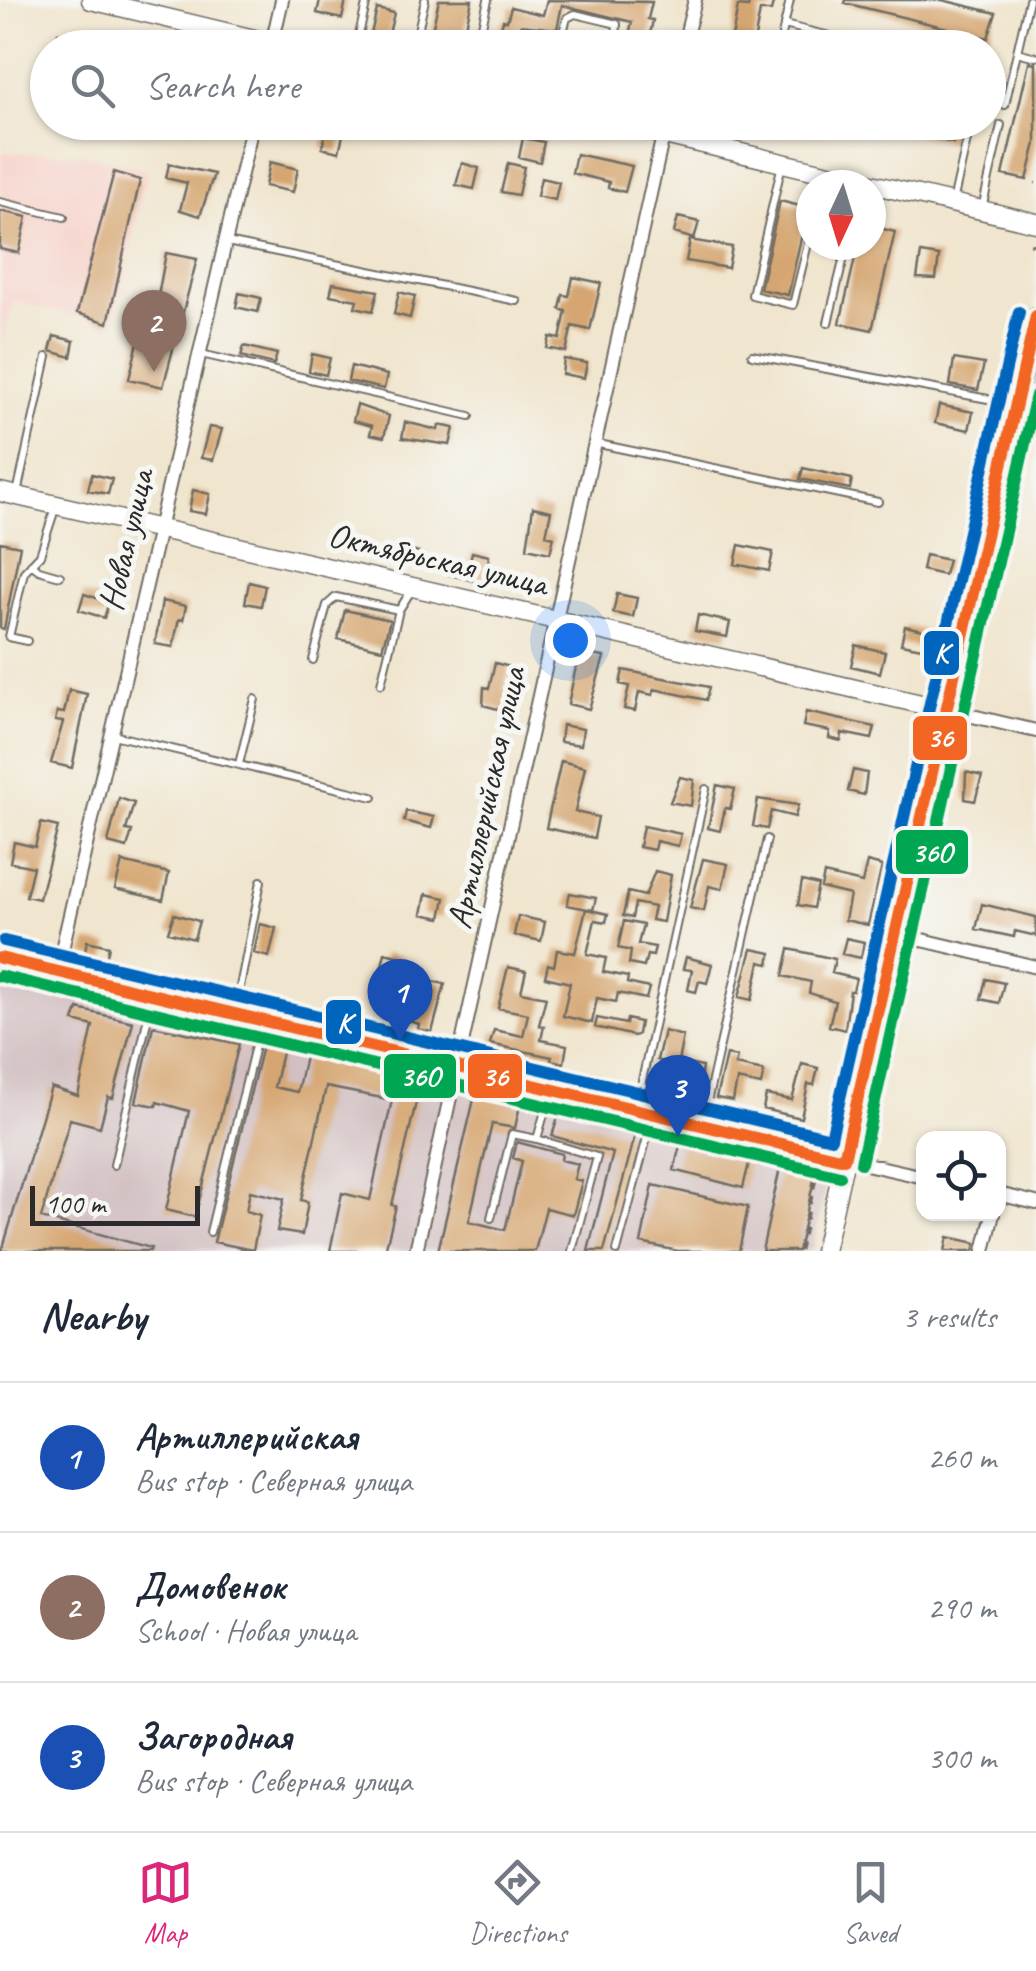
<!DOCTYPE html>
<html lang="en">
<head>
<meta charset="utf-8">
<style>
  body { margin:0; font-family:Caveat,sans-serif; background:#f6f6f7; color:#1f2937 }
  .controls { position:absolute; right:30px; bottom:30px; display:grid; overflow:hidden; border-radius:20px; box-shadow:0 2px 8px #0004 }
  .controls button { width:90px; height:90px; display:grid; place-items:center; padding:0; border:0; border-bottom:2px solid #e0e1e3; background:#fff; color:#1f2937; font:50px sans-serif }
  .compass { position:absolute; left:796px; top:170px; width:90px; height:90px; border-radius:50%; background:#fff; box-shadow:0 2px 8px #0004; rotate:184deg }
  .scale { position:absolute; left:30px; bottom:25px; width:170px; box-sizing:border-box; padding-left:10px; border:5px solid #2b2b2b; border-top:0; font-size:28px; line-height:35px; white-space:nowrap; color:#2b2b2b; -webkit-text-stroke:8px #f6f6f2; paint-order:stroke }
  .you { position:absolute; left:570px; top:640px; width:35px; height:35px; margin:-25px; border:8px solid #fff; border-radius:50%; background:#1a73e8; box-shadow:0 0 0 15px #1a73e833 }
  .badge { display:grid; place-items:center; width:65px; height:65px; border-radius:50%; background:#db2777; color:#fff; font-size:32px; font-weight:700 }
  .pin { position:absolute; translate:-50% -82px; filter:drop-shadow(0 2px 5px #0008) }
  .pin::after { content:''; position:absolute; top:52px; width:35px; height:30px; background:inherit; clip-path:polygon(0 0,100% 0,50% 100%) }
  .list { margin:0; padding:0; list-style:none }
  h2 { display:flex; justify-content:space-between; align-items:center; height:130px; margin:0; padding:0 40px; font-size:42px }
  h2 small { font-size:32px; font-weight:400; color:#747a83 }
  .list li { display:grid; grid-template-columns:65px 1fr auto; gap:30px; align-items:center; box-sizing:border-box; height:150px; padding:0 40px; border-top:2px solid #e0e1e3 }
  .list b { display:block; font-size:38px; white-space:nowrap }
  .list p { margin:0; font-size:32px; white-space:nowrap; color:#747a83 }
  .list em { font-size:32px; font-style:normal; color:#747a83 }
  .icon { flex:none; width:55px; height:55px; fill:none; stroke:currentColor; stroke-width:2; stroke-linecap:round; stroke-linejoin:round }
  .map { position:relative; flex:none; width:1036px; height:1251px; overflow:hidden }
  .search { position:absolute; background:#fff; box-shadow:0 2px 8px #0004; left:30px; right:30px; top:30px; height:110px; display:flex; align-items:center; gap:25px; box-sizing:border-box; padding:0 35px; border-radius:55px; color:#747a83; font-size:38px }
  .sheet { height:580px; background:#fff }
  nav { display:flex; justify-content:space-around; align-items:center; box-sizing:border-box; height:140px; border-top:2px solid #e0e1e3; background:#fff; font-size:28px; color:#747a83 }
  nav a { display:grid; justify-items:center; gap:5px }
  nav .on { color:#db2777 }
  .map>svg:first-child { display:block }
</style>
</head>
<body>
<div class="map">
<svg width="1036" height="1251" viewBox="0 0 1036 1251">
  <rect width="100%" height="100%" fill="#f6f6f2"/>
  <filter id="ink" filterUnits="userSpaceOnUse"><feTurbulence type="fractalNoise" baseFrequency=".01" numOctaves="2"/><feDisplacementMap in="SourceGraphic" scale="20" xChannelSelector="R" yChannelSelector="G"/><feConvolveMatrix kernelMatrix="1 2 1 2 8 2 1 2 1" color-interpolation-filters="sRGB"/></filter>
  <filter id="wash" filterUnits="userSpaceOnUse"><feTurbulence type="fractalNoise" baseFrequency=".0048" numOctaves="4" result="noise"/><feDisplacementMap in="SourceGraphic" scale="40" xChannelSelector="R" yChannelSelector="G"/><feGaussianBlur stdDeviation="2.25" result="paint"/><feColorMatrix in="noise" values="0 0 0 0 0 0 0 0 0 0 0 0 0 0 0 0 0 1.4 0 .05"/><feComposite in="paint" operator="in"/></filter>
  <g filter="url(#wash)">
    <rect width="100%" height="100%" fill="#f0e5ce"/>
    <path fill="#f7d1c9" d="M0,152L82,154L148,170L113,324L14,301L0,348Z"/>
    <path fill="#d2bfc1" d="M0,970L830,1168L812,1251H0Z"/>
    <g id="blocks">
      <path fill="#d5a671" d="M320,0H346L342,19L317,13Z
        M439,0H472L461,48L429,44Z
        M547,0L652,2L648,19L653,20L647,48H626L632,22L562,5L557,29L520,25L516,43L520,44V48H485L488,36L498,39L503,20L507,21L511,7L543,15Z
        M750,0H774L771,11H760L753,48H730L738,6L748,7Z
        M846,0H942L996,13L988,38L845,3Z
        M377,9L394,13L388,38L371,34Z
        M58,33L104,44V48H55Z
        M1029,62L1036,64V143L1027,180L1003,175Z
        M335,122H346L339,152L322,148L326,130L333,132Z
        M882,122H957L953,143L882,126Z
        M523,138L544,142L540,162L519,157Z
        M576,154L632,166L625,192L608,188L609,182L572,173Z
        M270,162L298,169L293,192L265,186Z
        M462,163L479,168L474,189L456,185Z
        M508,163L524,167L518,195L501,192Z
        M169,164L214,174L200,216L180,210L187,183L166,178Z
        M114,172L140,180L108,323L77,313Z
        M541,178L559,182L555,200L537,196Z
        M780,201L808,208L788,295L760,289Z
        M0,211L27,217L19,253L0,249Z
        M678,217L699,222L694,239L674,233Z
        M871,226L895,232L872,330L840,323L858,245H871Z
        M690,240L732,247L728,268L686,261Z
        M166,253L197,259L163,387L129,379L142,326L152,328Z
        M921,253L939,256L936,279L917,278Z
        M573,277L601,283L590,330L572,326L566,352L547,348L550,337L560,339L566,311L560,309L563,295L569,296Z
        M333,283L378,291L373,311L355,307L357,300L330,295Z
        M399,292L415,296L410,318L394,314Z
        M239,293L261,298L258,312L236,307Z
        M54,336L74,341L71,357L50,351Z
        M244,346L277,354L274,364L241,356Z
        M312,354L330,358L326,375L309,371Z
        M564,359L587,363L584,378L562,374Z
        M954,359L984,364L978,390L950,385Z
        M351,366L387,375L384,389L348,381Z
        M357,405L389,416L384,437L370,434L372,426L353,421Z
        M939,405L973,412L969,430L935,423Z
        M405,422L438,430L439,425L454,428L450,445L402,438Z
        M209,427L222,429L213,460L201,458Z
        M803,468L852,479L850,489L800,479Z
        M92,474L112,479L108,494L88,490Z
        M193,490L210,494L206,514L189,511Z
        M533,507L551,511L546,535L554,537L550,553L527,548Z
        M0,542L20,546L4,629L0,628Z
        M739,545L773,552L769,571L735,564Z
        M401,549L424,554L421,567L398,562Z
        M472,552L489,556L484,583L446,574L449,561L469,565Z
        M925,555L948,560L944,575L922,570Z
        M249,582L265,586L261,606L245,603Z
        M84,594L109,602L104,618L79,610Z
        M617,594L637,598L633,617L613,613Z
        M162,601L186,606L183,620L179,619L173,647L155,644Z
        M345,610L390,620L382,649L338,639Z
        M698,615L730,622L727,637L695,631Z
        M905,626L931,632L927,649L901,644Z
        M856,645L885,652L880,673L851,666Z
        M579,653L604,657L589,709L568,704Z
        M495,663L510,667L504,691L509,692L505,711L483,705L484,687L489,688Z
        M623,670L709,687L706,700L654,689L653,695L639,692L635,711L624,709L629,686L620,684Z
        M69,690L87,694L72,768L51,763L63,722L55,721L57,712L64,713Z
        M806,712L875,727L872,739L842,733L841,741L829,738L830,731L803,726Z
        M562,725L583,729L581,745L560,742Z
        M561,761L585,767L575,812L598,817L594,838L546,828Z
        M853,770L867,773L864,795L848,791Z
        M966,772L982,776L975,801L965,799Z
        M680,777L694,780L691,806L670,802Z
        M717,785L735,789L730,809L725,808L720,831L708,828Z
        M119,798L134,803L126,830L132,831L127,848L108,843Z
        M758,799L798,805L795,817L771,811L767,829L753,826Z
        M406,811L434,817L431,828L404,821Z
        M41,823L58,827L39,899L26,896L33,867L10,862L14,842L35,847Z
        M643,826L681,834L678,846L656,841L654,850L639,847Z
        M703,859L728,864L722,889L709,886L704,911L690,908Z
        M122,862L169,873L163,900L115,889Z
        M867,862L882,866L868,925L845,920L850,895L821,888L824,874L862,883Z
        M655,871L671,875L663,922L651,920L654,907L635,903L632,918L623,916L628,892L645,896Z
        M802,881L818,885L813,908L798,905Z
        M570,893L596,898L593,910L567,905Z
        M426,894L445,898L441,918L422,914Z
        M982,904L1036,917V936L1015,931L1014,937L976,929Z
        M586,909L608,914L606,922L595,920L587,954L606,958L603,972L628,977L627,983L649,988L646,999L618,993L616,1002L597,998L592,1023L563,1016L570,983L545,977L548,964L554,966L557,950L575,953Z
        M174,914L199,921L194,939L168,932Z
        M518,916L545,922L541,941L514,935Z
        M624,921L643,925L638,944L655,947L653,956L647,955L644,967L629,964L631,951L618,948Z
        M260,924L276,928L269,957L254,953Z
        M846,938L864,942L861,958L842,954Z
        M87,941L109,946L106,960L84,955Z
        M752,949L771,953L769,964L760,962L752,1000L739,997Z
        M789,949L835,959L832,973L856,979L853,991H850L845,1030L829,1026L835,1001L809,993L811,982L783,976Z
        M385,953L401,957L397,992L385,989L388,976L380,974Z
        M686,957L712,964L707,983L699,981L696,992L688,990L692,970L683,969Z
        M508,967L526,971L521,992L546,997L539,1025L544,1026L541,1040L567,1045L564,1063L551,1060L552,1057L490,1044L494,1030L523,1036L528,1014L498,1008Z
        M986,979L1004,983L999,1003L981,999Z
        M427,980L445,984L432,1032L418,1029L419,1024L394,1017L402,990L424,995Z
        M78,1009L133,1022L113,1098L108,1097L100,1127L70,1119L41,1218L151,1248L150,1251H2L51,1087L78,1096L93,1026L74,1021Z
        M597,1018L626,1024L627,1019L640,1022L638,1034L634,1036L595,1027Z
        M153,1026L239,1044L195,1217L166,1210L189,1111L157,1102L156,1106L136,1102Z
        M664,1031L683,1036L678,1062L702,1067L698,1094L659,1085L664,1062L657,1060Z
        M264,1038L284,1044L274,1087L297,1092L307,1048L365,1062L364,1066L421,1081L392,1205L396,1206L385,1251H330L342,1193L370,1200L392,1100L326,1087L301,1200L308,1202L302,1235L277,1231L284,1199L250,1191L246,1211L260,1215L253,1250L214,1242Z
        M726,1055L737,1057L735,1065L764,1071L761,1085L737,1080L733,1101L716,1098Z
        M802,1064L818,1068L814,1085L808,1084L801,1118L763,1109L766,1095L792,1100Z
        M475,1095L520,1105L515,1128L492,1124L469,1221L505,1230L522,1161L513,1158L517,1142L562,1154L561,1160L578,1164L574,1179L582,1181L573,1215L546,1208L535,1251H438Z
        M558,1117L635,1136L604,1251H588L613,1153L552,1136Z
        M680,1145L749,1163L743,1188L674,1170Z
        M780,1168L815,1175L798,1251H762Z
        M653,1185L748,1207L739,1251H678L641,1243Z
        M948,1237L976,1243L974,1251H945Z"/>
    </g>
  </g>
  <g filter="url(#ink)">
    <use href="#blocks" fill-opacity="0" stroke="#706c64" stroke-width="2.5"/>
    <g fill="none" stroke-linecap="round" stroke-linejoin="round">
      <defs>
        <path id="lane" d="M1029,0L1017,52L1036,57
          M784,25L880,48
          M356,48L367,0
          M414,48L425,0
          M477,48L488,0
          M527,48L535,35L562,36L567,18L575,14L617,24L615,48
          M779,48L790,0
          M1005,105L1017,52
          M782,164L752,295L793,305L811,231
          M0,202L64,217
          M953,202L971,122
          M982,209L1001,125
          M227,242L517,301
          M828,323L847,245
          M201,354L470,416
          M752,355L1015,404
          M594,443L878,502
          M17,493L47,357
          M31,564L39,570L60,576
          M27,641L9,637L24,572L40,555L56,506
          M313,660L327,605L336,597L399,610
          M381,684L399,610L411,591
          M113,735L373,797
          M239,764L255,699
          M235,1012L261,881
          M551,1090L537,1139L597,1157L572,1251
          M636,1108L706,789
          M702,1124L767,839
          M114,1165L153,995
          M491,1218L512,1134L537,1139
          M210,1232L261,1021
          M617,1251L653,1115"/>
        <path id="street" d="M271,48L282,0
          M683,48L695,0
          M947,710L1036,731
          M897,934L1036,967
          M57,971L253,122
          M844,1159L924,1177
          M998,1194L1036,1203
          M416,1251L666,122
          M984,1251L993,1214"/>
        <path id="secondary" d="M91,0L292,48
          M610,122L1036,223
          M0,492L947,710
          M0,958L844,1159
          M824,1251L1036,316"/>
      </defs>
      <use href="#lane" stroke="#706c64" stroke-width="10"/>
      <use href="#street" stroke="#706c64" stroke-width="16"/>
      <use href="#secondary" stroke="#706c64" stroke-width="21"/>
      <path stroke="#706c64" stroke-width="2.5" stroke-dasharray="8 8" stroke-linecap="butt" d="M1035,183H1036
        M1030,244L1036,245
        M800,1251L817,1175"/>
      <use href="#lane" stroke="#fff" stroke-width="6"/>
      <use href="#street" stroke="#fff" stroke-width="12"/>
      <use href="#secondary" stroke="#fff" stroke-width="18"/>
      <defs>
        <path id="bus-1" d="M0,958L844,1159
          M844,1159L1036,316"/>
        <path id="bus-2" d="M0,976L840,1176
          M861,1163L1036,395"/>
        <path id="bus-3" d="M4,941L831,1138L1019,312"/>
      </defs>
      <use href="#bus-1" stroke="#f6f6f2" stroke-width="20"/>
      <use href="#bus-2" stroke="#f6f6f2" stroke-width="20"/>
      <use href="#bus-3" stroke="#f6f6f2" stroke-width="20"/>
      <use href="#bus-1" stroke="#f26522" stroke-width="12"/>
      <use href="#bus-2" stroke="#00a651" stroke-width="12"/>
      <use href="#bus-3" stroke="#0065bd" stroke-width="12"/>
    </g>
  </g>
  <g text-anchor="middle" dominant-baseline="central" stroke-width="10" stroke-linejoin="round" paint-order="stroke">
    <g font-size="35" fill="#2b2b2b" stroke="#f6f6f2">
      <text transform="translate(126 540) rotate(-77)">Новая улица</text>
      <text transform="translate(438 559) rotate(13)">Октябрьская улица</text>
      <text transform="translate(486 798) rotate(-78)">Артиллерийская улица</text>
    </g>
  </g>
  <g stroke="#f6f6f2" stroke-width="4">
    <rect x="922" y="629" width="39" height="48" rx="10" fill="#0065bd"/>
    <rect x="911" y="714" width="58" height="48" rx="10" fill="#f26522"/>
    <rect x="894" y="828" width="76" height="48" rx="10" fill="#00a651"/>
    <rect x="324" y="998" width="39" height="48" rx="10" fill="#0065bd"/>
    <rect x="466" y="1052" width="58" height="48" rx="10" fill="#f26522"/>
    <rect x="382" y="1052" width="76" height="48" rx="10" fill="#00a651"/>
  </g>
  <g font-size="28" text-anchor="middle" font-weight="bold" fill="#fff">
    <text x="941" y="662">К</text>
    <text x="940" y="747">36</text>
    <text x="932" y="862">36О</text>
    <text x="344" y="1032">К</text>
    <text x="495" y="1086">36</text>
    <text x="420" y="1086">36О</text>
  </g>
</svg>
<div class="controls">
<button><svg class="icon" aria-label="locate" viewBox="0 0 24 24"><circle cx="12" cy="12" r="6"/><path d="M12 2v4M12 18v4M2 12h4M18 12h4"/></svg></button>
</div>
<svg class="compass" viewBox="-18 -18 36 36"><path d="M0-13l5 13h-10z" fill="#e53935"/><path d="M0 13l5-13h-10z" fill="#747a83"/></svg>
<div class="scale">100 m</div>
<div class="you"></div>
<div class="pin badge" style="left:400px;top:1041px;background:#1a4fb4">1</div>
<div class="pin badge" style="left:154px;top:372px;background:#8d6e63">2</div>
<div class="pin badge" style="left:678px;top:1137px;background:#1a4fb4">3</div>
<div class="search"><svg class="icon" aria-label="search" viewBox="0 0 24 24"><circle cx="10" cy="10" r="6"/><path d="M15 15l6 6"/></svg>Search here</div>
</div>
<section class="sheet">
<h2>Nearby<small>3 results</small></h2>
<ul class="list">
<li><span class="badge" style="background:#1a4fb4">1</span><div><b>Артиллерийская</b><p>Bus stop · Северная улица</p></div><em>260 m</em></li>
<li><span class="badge" style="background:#8d6e63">2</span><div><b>Домовенок</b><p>School · Новая улица</p></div><em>290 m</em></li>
<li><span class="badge" style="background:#1a4fb4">3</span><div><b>Загородная</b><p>Bus stop · Северная улица</p></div><em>300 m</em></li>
</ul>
</section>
<nav>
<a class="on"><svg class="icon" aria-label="map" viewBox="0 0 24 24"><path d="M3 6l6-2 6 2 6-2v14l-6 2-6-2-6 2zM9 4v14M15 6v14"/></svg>Map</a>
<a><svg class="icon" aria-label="directions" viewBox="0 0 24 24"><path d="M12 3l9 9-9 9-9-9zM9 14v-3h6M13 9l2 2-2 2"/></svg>Directions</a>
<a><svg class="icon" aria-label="saved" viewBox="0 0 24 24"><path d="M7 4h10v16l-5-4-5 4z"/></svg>Saved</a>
</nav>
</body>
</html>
